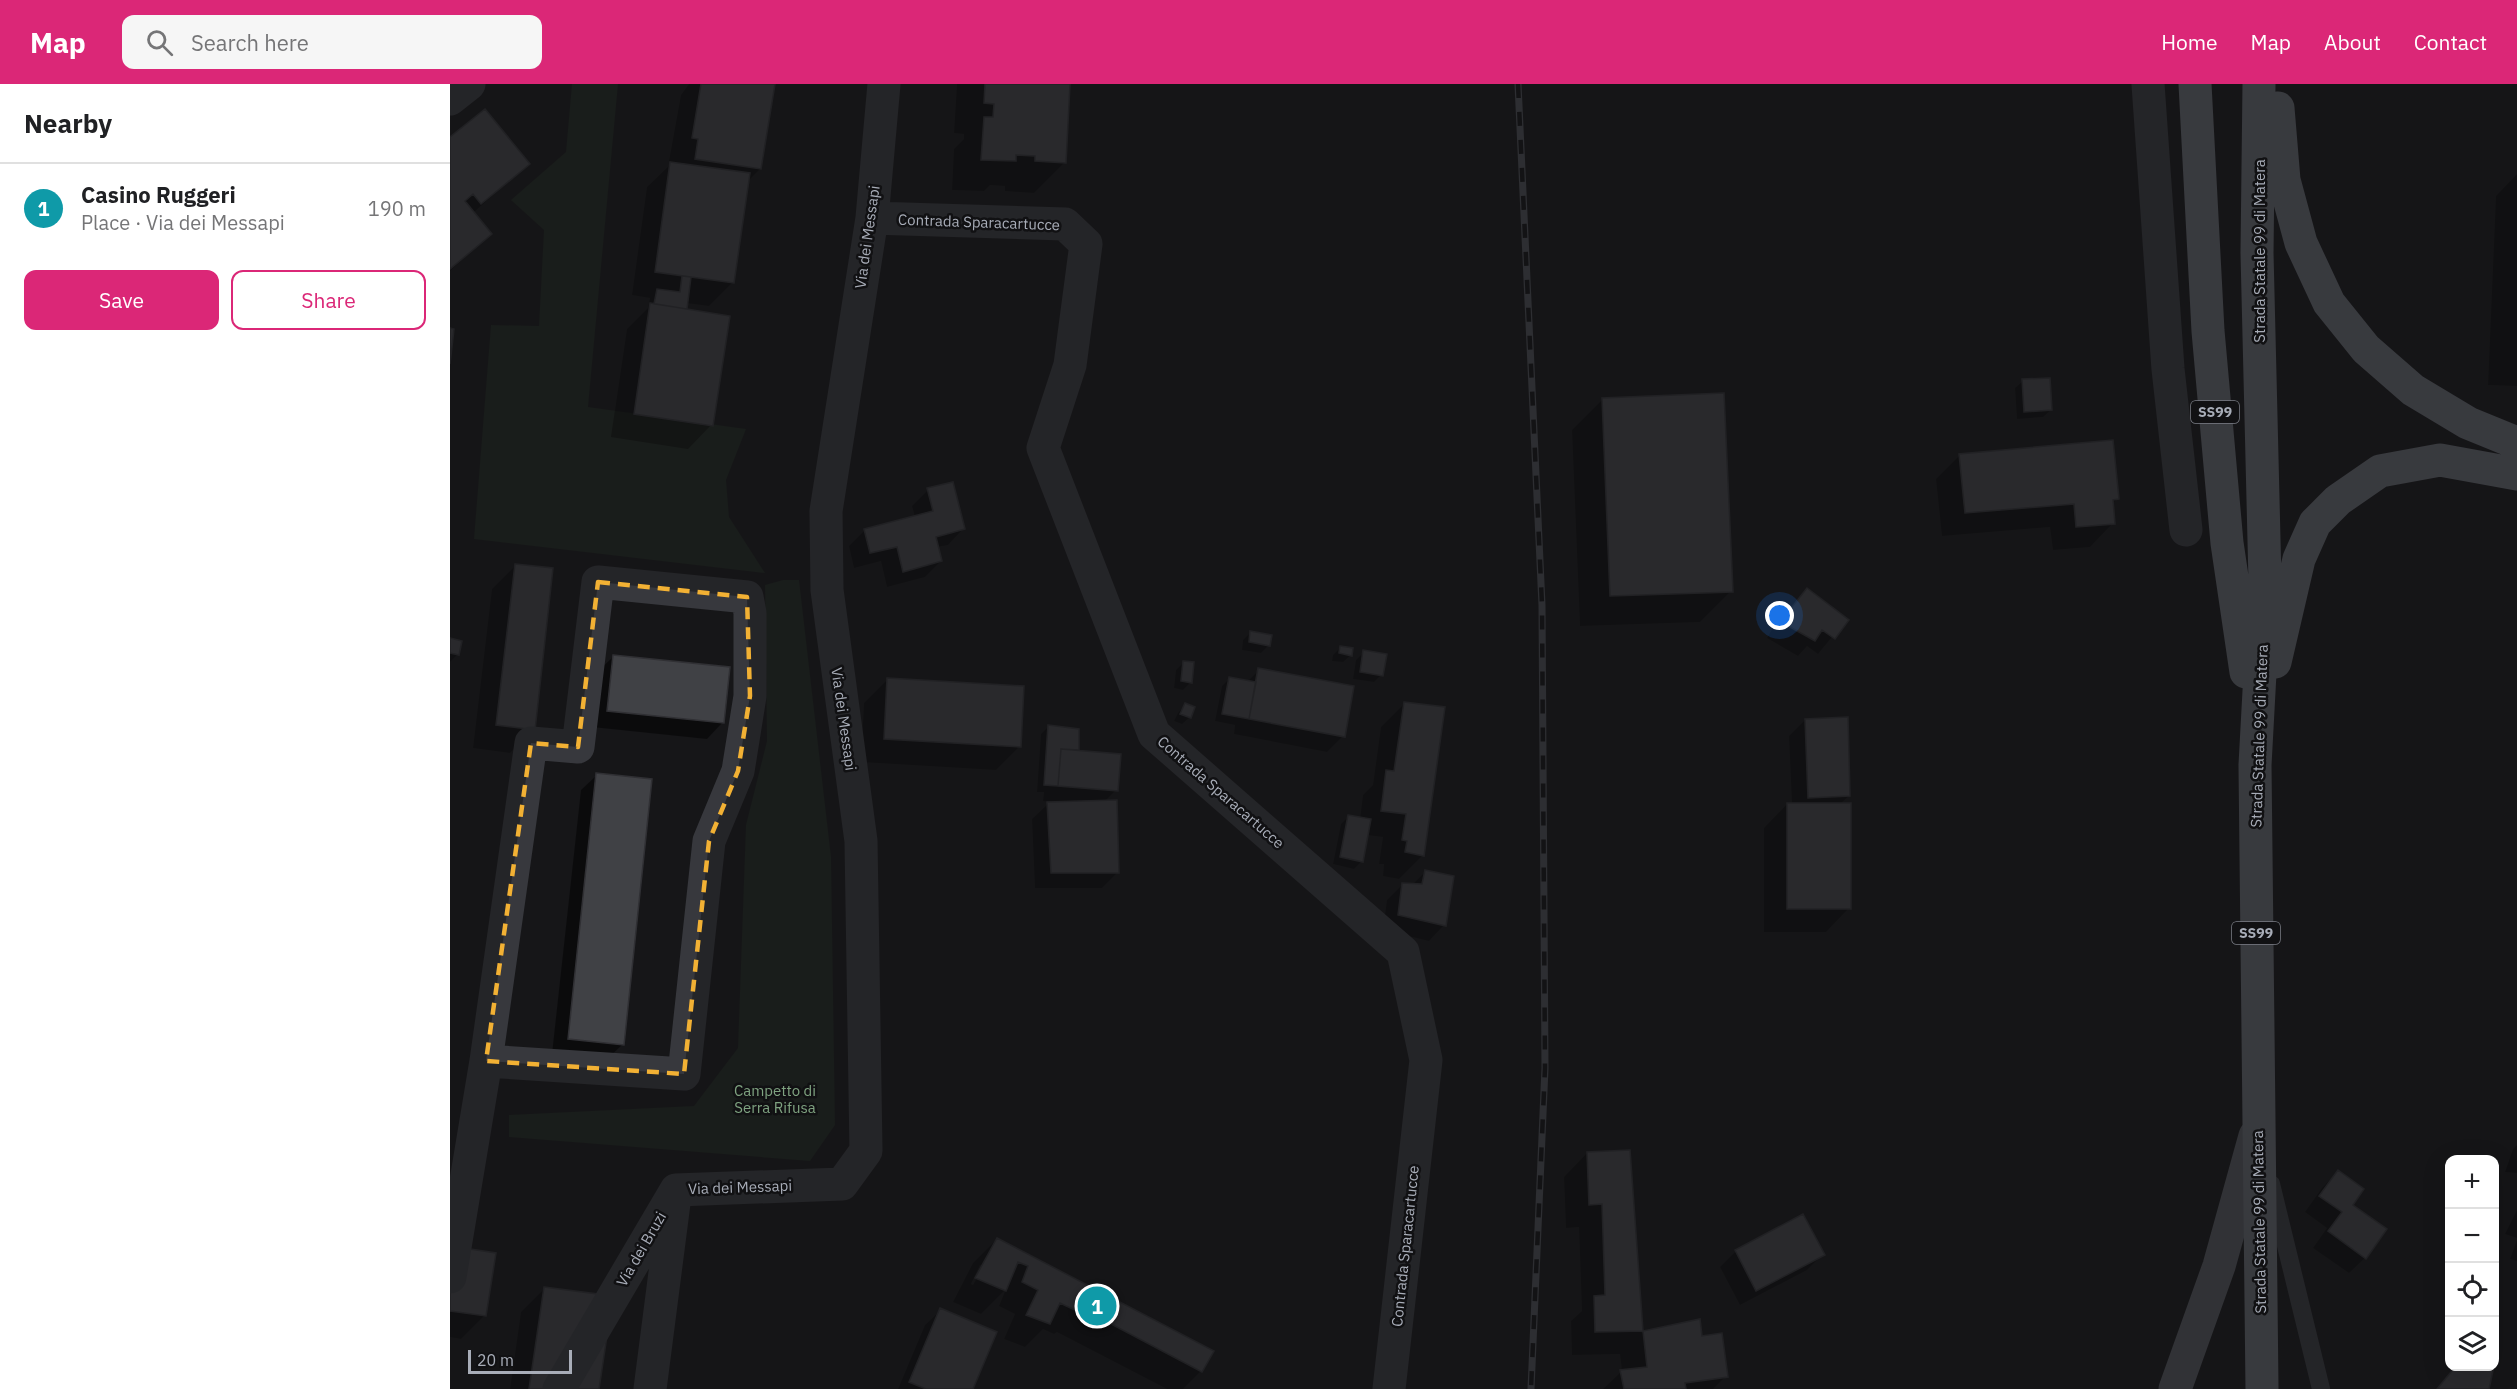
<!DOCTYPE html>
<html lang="en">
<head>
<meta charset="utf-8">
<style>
  body { margin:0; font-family:"IBM Plex Sans",sans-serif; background:#f6f6f6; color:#202124 }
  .controls { position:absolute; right:18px; bottom:18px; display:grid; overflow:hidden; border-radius:12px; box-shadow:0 6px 24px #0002 }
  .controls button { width:54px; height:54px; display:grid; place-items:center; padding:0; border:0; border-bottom:2px solid #e0e0e0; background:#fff; color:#202124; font:30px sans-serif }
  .scale { position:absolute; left:18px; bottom:15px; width:104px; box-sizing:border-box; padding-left:6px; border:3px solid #a8adb8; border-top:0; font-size:16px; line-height:21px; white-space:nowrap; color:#a8adb8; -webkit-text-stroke:4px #111113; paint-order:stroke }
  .you { position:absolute; left:1330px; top:532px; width:21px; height:21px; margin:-15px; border:4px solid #fff; border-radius:50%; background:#1a73e8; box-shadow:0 0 0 9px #1a73e833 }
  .badge { display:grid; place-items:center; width:39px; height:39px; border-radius:50%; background:#db2777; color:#fff; font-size:20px; font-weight:700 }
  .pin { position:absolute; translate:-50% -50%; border:3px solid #fff; box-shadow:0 2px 6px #0006 }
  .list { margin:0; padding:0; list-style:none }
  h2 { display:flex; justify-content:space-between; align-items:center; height:78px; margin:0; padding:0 24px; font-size:26px }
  h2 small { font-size:20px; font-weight:400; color:#757577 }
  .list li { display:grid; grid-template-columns:39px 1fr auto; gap:18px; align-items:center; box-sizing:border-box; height:90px; padding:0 24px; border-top:2px solid #e0e0e0 }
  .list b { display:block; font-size:22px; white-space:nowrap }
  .list p { margin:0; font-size:20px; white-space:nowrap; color:#757577 }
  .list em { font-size:20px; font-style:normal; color:#757577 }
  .actions { display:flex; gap:12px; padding:18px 24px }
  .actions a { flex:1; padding:14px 0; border:2px solid #db2777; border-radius:12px; text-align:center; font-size:21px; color:#db2777 }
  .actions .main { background:#db2777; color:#fff }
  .icon { flex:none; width:33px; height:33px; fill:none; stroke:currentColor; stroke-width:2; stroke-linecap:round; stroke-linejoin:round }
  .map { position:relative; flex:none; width:2067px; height:1305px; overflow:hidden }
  header { display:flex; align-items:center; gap:36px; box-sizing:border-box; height:84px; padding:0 30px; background:#db2777; color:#fff }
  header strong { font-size:28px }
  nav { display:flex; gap:33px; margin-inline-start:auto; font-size:21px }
  .search { width:420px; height:54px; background:#f6f6f6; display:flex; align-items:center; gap:15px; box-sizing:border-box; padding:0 21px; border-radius:12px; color:#757577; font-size:22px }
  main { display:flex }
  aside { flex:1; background:#fff }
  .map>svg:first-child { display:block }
</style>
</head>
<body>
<header>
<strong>Map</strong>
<div class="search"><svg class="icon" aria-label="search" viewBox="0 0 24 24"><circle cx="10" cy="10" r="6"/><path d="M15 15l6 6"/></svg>Search here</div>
<nav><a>Home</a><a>Map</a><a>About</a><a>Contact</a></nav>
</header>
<main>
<aside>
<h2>Nearby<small></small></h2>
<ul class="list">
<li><span class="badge" style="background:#0f9aa8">1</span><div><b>Casino Ruggeri</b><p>Place · Via dei Messapi</p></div><em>190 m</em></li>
</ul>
<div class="actions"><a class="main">Save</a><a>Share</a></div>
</aside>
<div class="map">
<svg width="2067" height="1305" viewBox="0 0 2067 1305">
  <rect width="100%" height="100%" fill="#161618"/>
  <path fill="#1e261f" d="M122,0H168L138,323L296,345L276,396L279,433L315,489L24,455L41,241L89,242L94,146L61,116L116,68Z
    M333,496H349L381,773L385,1041L360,1077L59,1053V1031L244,1022L288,964L296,741L317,657L315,501Z"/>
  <path fill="#0007" fill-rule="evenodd" d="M239,0H323L310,85L297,98L282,199L259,222L236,219V224L261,341L238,365L161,353L177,245L198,224L200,214L182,211L197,103L223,78L219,77L231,11Z
    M507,0H619L615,78L584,109L555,107V102L540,101L534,107L502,106L504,65L514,55V50L504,49Z
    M0,55L78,80L23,129L40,150L0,187Z
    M2067,90V302L2038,301L2046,112Z
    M1573,297L1601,326L1593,333L1567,335L1565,304Z
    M1152,316L1281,507L1250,538L1130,542L1122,346Z
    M1510,371L1667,415L1662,420L1663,439L1640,463L1603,466L1600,443L1492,452L1486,395Z
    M478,406L513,445L498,461L487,463L491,477L475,493L437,503L431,477L404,484L399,462L415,446L465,433L462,422Z
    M66,481L83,645L60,669L23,664L42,505Z
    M1357,506L1396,536L1368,570L1357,562L1348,572L1317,554L1325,540Z
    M800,549L819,561L811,569L792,566L793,556Z
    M0,556L8,570L0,578Z
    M891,563L901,571L893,578L882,577L883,571Z
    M914,568L931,591L924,598L903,595L906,576Z
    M163,573L272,639L257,655L142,643L147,588Z
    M734,578L741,598L733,606L724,604L726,586Z
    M809,586L893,652L877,668L784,650L785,641L765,637L772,602L779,595L797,598Z
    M437,596L570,662L546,686L411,678L414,619Z
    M955,619L973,771L949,795L933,792L934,780H929L933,753L917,751L912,777L904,785L883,780L891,740L899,732L910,735L913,711L923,701L931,643Z
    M735,621L740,633L732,640L724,637L728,629Z
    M1355,636L1399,712L1390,720L1399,824L1376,848H1314V744L1337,720H1342L1339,652Z
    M598,643L628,646L627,667L666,706L654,718L668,788L652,804H585L582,735L600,718L593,717L594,708H587L591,650Z
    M147,691L172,961L156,976L102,970L131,706Z
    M975,788L994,841L979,857L933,846L937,816L953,800L962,801Z
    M2067,1061V1089L2055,1088L2063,1065Z
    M1179,1067L1192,1249L1248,1236L1251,1254L1276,1292L1263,1305H1153L1172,1287L1170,1270L1122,1271L1121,1237L1132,1227L1129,1143L1116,1144L1114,1093L1137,1069Z
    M1888,1088L1901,1121L1915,1174L1899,1189L1863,1164L1877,1144L1855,1128L1872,1104Z
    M2067,1126V1154L2055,1150Z
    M547,1155L751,1287L733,1305H717L607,1248L604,1250L593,1245L575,1263L554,1255L565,1230L549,1222L556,1205L531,1230L503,1218L523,1179ZM530,1181H534L523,1201L521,1200Z
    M2067,1156V1177L2060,1175Z
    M0,1163L34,1232L11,1255L0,1253Z
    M1286,1167L1373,1170L1357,1186L1290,1221L1270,1183Z
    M95,1204L148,1305H60L71,1228Z
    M491,1226L522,1305H448L475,1241Z"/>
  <path fill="#404145" stroke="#303034" stroke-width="1.5" d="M251,0H325L311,85L245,75L248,55L242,54Z
    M535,0H620L616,79L585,77V72L566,71V77L531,76L534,33H543L544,20L534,19Z
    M35,25L80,80L31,120L23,110L15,117L42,150L0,185V53Z
    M220,78L300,89L284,199L205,188Z
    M232,192L241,193L237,225L204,220L207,205L230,208Z
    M200,219L280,232L263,342L184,330Z
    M0,244L4,245L0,280Z
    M1600,294L1602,326L1574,328L1572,295Z
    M1274,309L1283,508L1160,512L1152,314Z
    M1663,356L1669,415L1663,416L1665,440L1626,443L1624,420L1515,429L1509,370Z
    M503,398L515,445L486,453L492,477L453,488L447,463L420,469L414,445L483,427L477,404Z
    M65,480L103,484L85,646L46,641Z
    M1357,504L1399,536L1385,555L1372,546L1365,557L1331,538L1340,522L1342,523Z
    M800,547L822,551L820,562L799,558Z
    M0,554L12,557L9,571L0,569Z
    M890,562L903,564L902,572L889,569Z
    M913,566L937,570L933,592L910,588Z
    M163,571L280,583L274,639L157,627Z
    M733,577L744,578L742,599L731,597Z
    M808,584L904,602L895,653L799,635Z
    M779,593L806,598L799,635L772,630Z
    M437,594L574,602L571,663L434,655Z
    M954,618L995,623L974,772L955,768L957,757L952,756L956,730L931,727L936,686L944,687Z
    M735,619L745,623L741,634L730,630Z
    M1398,633L1400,712L1358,714L1355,635Z
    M598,641L629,645V666L611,665L608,702L594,701Z
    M611,665L671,670L668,707L608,702Z
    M146,689L202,695L174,961L118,955Z
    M667,716L669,789H601L597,718Z
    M1337,719H1401V825H1337Z
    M898,731L921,735L913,778L890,773Z
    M975,786L1004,792L996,842L948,831L952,799L972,800Z
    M1180,1066L1193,1247L1145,1248L1144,1212L1155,1211L1152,1120L1139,1121L1137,1068Z
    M1888,1086L1914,1105L1903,1121L1937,1145L1916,1175L1878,1147L1892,1128L1869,1112Z
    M1353,1130L1375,1171L1306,1207L1285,1166Z
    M547,1154L764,1267L752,1288L631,1224L629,1228L610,1219L600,1240L576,1231L588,1206L572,1198L578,1182L568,1178L556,1207L525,1194Z
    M0,1162L46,1169L36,1232L0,1227Z
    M94,1203L163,1212L149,1305H79Z
    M490,1224L547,1248L523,1305H476L459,1298Z
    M1250,1235L1252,1252L1272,1249L1278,1293L1235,1299L1236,1305H1174L1170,1286L1197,1283L1193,1247Z
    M2006,1282H2044L2039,1305H1987Z"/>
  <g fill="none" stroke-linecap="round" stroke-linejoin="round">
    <path stroke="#37383d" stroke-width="18" d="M1821,1100L1871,1305"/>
    <path stroke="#37383d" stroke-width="33" d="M1698,0L1718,285L1736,446
      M0,15L19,0
      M422,134L615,140L636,160L620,281L593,364L704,650L953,868L976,976L939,1305
      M226,1106L392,1100L416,1067L411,757L377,506L376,427L422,134L434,0
      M0,1193L36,977L81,659L128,663L148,498L297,513L300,529V612L288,687L259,757L234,990L36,977
      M109,1305L226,1106
      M200,1305L224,1119"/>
    <path stroke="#53555c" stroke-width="33" d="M1725,1305L1769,1182L1805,1052"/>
    <path stroke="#63666e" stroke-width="33" d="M1745,0L1758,247L1777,459L1796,588
      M1809,0L1807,169L1815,497L1805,681L1812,1305
      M1828,24L1834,96L1851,159L1879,219L1916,265L1963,306L2018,339L2067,359
      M1825,578L1849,475L1865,439L1888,416L1930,387L1990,376L2067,390"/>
    <defs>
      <path id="rail" d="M1068,0L1092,521L1095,984L1081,1305"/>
    </defs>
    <use href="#rail" stroke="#4a4c52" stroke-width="7"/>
    <use href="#rail" stroke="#111113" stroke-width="4.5" stroke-dasharray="14" stroke-linecap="butt"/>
  </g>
  <path d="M0 0H2067V1305H0ZM148,498L297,513L300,612L288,687L259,757L234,990L36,977L81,659L128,663Z" fill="#161618" fill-opacity=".55" fill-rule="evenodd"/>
  <path fill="none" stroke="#f2b134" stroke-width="4.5" stroke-dasharray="12 8" stroke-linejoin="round" d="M148,498L297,513L300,612L288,687L259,757L234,990L36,977L81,659L128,663Z"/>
  <g text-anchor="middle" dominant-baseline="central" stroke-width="5" stroke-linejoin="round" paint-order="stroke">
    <g fill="#111113" stroke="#7b7e86" stroke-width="1.5">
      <rect x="1741" y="317" width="48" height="22" rx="4.5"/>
      <rect x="1782" y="838" width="48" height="22" rx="4.5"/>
    </g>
    <g font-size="14" font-weight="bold" fill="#a8adb8">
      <text x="1765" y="328">SS99</text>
      <text x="1806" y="849">SS99</text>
    </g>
    <g font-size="15" fill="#a8adb8" stroke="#111113">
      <text transform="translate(529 138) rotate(2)">Contrada Sparacartucce</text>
      <text transform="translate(417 153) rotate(-82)">Via dei Messapi</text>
      <text transform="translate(1809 167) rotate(-90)">Strada Statale 99 di Matera</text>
      <text transform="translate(394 635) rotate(82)">Via dei Messapi</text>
      <text transform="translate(1809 652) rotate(-88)">Strada Statale 99 di Matera</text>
      <text transform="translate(771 708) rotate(41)">Contrada Sparacartucce</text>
      <text transform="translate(290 1103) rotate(-2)">Via dei Messapi</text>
      <text transform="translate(1809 1138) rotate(-91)">Strada Statale 99 di Matera</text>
      <text transform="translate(955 1162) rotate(-84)">Contrada Sparacartucce</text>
      <text transform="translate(191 1165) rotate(-60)">Via dei Bruzi</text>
    </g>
    <g font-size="15" fill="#7fa381" stroke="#111113">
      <text x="325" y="1006">Campetto di<tspan x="325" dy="17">Serra Rifusa</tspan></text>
    </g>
  </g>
</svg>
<div class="controls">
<button>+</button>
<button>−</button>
<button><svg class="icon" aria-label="locate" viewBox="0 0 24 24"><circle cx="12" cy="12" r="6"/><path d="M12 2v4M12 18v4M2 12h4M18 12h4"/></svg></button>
<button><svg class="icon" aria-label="layers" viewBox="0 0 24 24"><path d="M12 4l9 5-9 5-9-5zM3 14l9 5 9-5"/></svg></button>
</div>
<div class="scale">20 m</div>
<div class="you"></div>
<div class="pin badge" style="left:647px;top:1222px;background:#0f9aa8">1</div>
</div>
</main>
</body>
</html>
